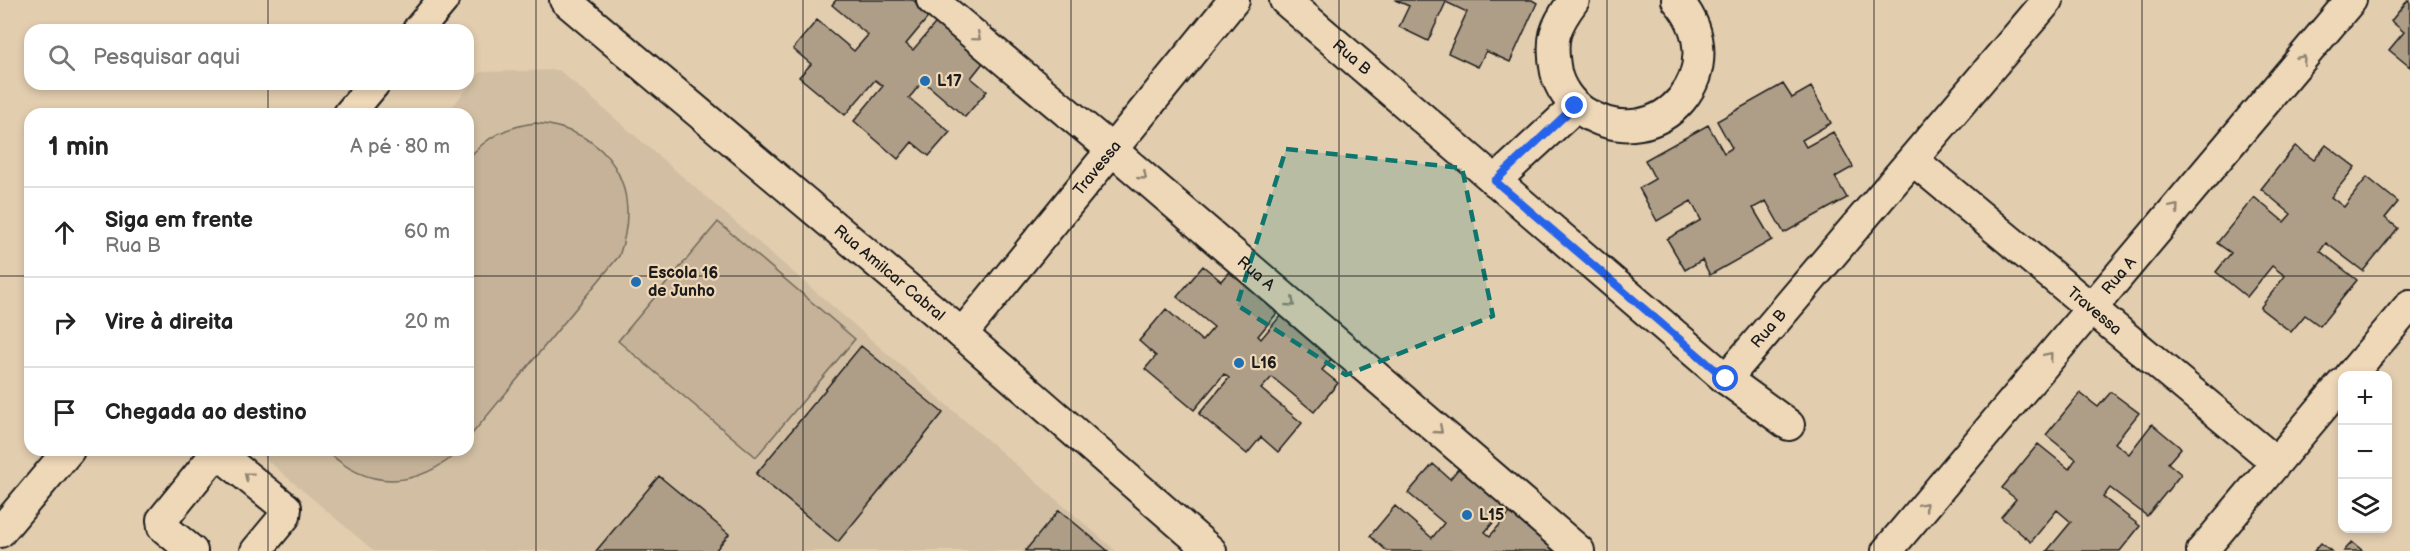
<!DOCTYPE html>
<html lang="pt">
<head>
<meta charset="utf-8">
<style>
  body { margin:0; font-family:"Balsamiq Sans",sans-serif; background:#f6f6f6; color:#222 }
  .controls { position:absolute; right:18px; bottom:18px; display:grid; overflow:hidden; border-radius:12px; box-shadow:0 3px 9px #0003 }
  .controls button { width:54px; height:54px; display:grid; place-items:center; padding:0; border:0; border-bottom:2px solid #e0e0e0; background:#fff; color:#222; font:30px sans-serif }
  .stop { position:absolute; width:18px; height:18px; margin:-14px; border:4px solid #2563eb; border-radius:50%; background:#fff }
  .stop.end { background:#2563eb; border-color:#fff; box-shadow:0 2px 6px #0008 }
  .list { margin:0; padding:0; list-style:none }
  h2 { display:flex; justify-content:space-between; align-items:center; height:78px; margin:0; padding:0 24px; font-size:26px }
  h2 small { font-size:20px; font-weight:400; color:#767676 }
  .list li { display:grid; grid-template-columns:39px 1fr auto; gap:18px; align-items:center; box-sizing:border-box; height:90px; padding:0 24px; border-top:2px solid #e0e0e0 }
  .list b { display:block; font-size:22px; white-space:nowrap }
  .list p { margin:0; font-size:20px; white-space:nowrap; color:#767676 }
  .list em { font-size:20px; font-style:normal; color:#767676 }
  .icon { flex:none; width:33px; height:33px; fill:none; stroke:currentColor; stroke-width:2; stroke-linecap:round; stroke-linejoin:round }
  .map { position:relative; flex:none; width:2410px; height:551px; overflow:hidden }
  .search { position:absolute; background:#fff; box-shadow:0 3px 9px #0003; left:24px; top:24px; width:450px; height:66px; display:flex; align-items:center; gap:15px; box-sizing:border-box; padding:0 21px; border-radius:18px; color:#767676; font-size:22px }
  .panel { position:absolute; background:#fff; box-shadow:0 3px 9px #0003; left:24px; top:108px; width:450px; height:348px; border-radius:18px }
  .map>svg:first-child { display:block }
</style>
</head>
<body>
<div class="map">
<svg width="2410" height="551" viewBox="0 0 2410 551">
  <rect width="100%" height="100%" fill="#e2cdaf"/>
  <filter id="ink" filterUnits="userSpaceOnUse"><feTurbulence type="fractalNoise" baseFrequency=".0167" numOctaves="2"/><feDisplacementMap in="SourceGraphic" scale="12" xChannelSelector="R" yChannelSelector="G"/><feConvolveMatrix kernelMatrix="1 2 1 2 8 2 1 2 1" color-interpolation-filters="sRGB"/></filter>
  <g filter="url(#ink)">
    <path fill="#d2bfa3" d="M559,70L1116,551H374L255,450H468V114H446L481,72Z"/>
    <path fill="#c5b299" stroke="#70675a" stroke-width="1.5" d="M535,123C609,130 644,186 619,256L468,439V159C487,136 506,127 535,123Z
      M718,222L855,339L756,457L618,341Z
      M326,450H461C417,488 369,492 326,450Z"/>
    <path fill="#ae9e88" stroke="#1c1c1c" stroke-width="1.5" d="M836,0H913L930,15L906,44L913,50L939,19L986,59L971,78L987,91L965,117L923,81L909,98L950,132L929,156L912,142L898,159L854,121L883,86L875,80L845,115L799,77L811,64L793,49L817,20L854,51L868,35L832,5Z
      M1395,0H1532L1537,3L1510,62L1486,51L1478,67L1448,53L1467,12L1446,2L1428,41L1399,27L1409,6Z
      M2408,0H2410V67L2389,50L2404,32L2391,21Z
      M1783,84L1792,98L1811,87L1831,123L1802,140L1806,147L1833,132L1853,167L1835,177L1847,198L1784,233L1766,201L1753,208L1772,240L1710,275L1702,260L1685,270L1667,239L1701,220L1691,201L1657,221L1639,188L1655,179L1645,160L1708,125L1724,153L1732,148L1717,121Z
      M2326,145L2355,167L2331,197L2344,207L2367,177L2398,202L2385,218L2398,228L2363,271L2326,243L2320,251L2357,280L2320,326L2305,315L2291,332L2260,308L2285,276L2272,266L2247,297L2216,272L2231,253L2217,243L2254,197L2284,222L2291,214L2261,189L2295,146L2314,160Z
      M1203,266L1221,281L1234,266L1282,307L1258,336L1261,339L1287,308L1338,351L1322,370L1338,383L1314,412L1272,377L1261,389L1302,423L1278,452L1261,437L1247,454L1199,414L1229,378L1224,374L1194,410L1145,369L1156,356L1139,341L1166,309L1202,341L1214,327L1177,297Z
      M861,346L943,413L838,542L756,474Z
      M2111,392L2139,413L2115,443L2129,454L2152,424L2181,448L2168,463L2181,474L2147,516L2110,488L2103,497L2140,526L2120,551H2047L2071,522L2057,510L2031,542L2001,517L2016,499L2002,488L2038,444L2069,469L2076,459L2046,435L2080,393L2098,407Z
      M1463,463L1510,503L1485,532L1490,536L1516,506L1562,551H1387L1370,536L1395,506L1432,538L1444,523L1408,493L1433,464L1450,479Z
      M659,476L729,534L715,551H596Z
      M1059,510L1108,551H1025Z
      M2352,542L2363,551H2344Z
      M2321,543L2331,551H2314Z"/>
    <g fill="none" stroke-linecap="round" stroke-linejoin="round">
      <defs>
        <g id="street">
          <path id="s1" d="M565,0L962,334L1211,551"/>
          <path id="s2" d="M932,0L1111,149L1579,551"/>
          <path id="s3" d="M1285,0L1726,379L1789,425"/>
          <path d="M1574,0C1554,27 1550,39 1556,72C1559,87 1570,103 1584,112C1660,160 1737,68 1677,0"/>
          <path d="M418,30L443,0"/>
          <path d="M349,114L374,84"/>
          <path id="s4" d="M1913,160L2276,462"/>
          <path d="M1495,181L1575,107"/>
          <path id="s5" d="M962,334L1234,0"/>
          <path d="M2350,376L2410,305"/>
          <path id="s6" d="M1726,379L2048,0"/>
          <path d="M0,532L69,450"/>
          <path d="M192,551L163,527L162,520L214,456L219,454L286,508L285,516L256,551"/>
          <path id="s7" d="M1887,551L2351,0"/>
          <path d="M2202,551L2342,384"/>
        </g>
      </defs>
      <use href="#street" stroke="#1c1c1c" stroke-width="34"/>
      <use href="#street" stroke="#efd8b8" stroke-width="30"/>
    </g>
    <defs><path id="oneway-chevron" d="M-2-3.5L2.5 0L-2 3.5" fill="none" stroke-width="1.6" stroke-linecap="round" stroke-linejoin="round" transform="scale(1.5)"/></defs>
    <g stroke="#908372">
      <use href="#oneway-chevron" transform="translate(977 37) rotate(40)"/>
      <use href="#oneway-chevron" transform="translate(2302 59) rotate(-50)"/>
      <use href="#oneway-chevron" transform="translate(1143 176) rotate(41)"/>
      <use href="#oneway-chevron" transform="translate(2175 208) rotate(-49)"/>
      <use href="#oneway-chevron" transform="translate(1291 303) rotate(41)"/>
      <use href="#oneway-chevron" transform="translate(2049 356) rotate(-50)"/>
      <use href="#oneway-chevron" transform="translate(1439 430) rotate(41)"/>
      <use href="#oneway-chevron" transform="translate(248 476) rotate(-141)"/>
      <use href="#oneway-chevron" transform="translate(1924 506) rotate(-50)"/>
    </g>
  </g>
  <g fill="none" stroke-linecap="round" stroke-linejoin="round" filter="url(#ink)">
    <path stroke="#2563eb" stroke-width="8" d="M1575,106L1495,181L1726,379"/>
  </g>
  <path fill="#0f766e" fill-opacity="0.2" stroke="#0f766e" stroke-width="4.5" stroke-dasharray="12 8" stroke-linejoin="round" d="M1286,149L1462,168L1493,316L1346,375L1237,305Z"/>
  <path fill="none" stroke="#1c1c1c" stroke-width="1.5" stroke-opacity="0.55" d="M268,0V30M536,0V551M803,0V551M1071,0V551M1339,0V551M1607,0V551M1874,0V551M2142,0V551M268,84V114M0,276H30M468,276H2410M268,450V551"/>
  <g fill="#1f6fb2" stroke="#efd8b8" stroke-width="2">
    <circle cx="925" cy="81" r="6"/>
    <circle cx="636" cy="282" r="6"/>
    <circle cx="1239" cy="363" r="6"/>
    <circle cx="1467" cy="515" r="6"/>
  </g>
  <g text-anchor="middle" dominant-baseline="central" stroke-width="4.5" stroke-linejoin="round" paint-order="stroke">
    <g font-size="16" fill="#1c1c1c" stroke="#efd8b8">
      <text stroke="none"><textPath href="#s3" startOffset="88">Rua B</textPath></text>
      <text stroke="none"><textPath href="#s5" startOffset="214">Travessa</textPath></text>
      <text stroke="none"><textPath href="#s1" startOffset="424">Rua Amilcar Cabral</textPath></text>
      <text stroke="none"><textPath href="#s2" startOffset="424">Rua A</textPath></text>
      <text stroke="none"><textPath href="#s7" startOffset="360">Rua A</textPath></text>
      <text stroke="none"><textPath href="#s4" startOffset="236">Travessa</textPath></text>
      <text stroke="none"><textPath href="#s6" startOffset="66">Rua B</textPath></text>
    </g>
    <g font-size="16" font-weight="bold" fill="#1c1c1c" stroke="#efd8b8" text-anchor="start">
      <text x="937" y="81">L17</text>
      <text x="648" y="273">Escola 16<tspan x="648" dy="18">de Junho</tspan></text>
      <text x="1251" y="363">L16</text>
      <text x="1479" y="515">L15</text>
    </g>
  </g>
</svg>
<div class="controls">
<button>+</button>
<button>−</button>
<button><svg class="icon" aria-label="layers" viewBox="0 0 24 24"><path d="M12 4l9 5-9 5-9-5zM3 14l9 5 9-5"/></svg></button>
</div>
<div class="stop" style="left:1726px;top:379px"></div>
<div class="stop end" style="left:1575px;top:106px"></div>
<div class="search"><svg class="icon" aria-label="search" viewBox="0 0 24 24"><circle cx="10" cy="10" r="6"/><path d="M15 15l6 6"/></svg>Pesquisar aqui</div>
<section class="panel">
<h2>1 min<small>A pé · 80 m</small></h2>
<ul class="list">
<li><svg class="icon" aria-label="ahead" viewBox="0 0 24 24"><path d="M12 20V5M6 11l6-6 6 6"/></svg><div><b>Siga em frente</b><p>Rua B</p></div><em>60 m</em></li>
<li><svg class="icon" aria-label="right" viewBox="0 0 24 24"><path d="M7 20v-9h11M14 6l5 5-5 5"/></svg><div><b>Vire à direita</b></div><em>20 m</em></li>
<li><svg class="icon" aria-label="arrive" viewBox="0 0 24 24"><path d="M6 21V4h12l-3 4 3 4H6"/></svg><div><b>Chegada ao destino</b></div></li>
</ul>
</section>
</div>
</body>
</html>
